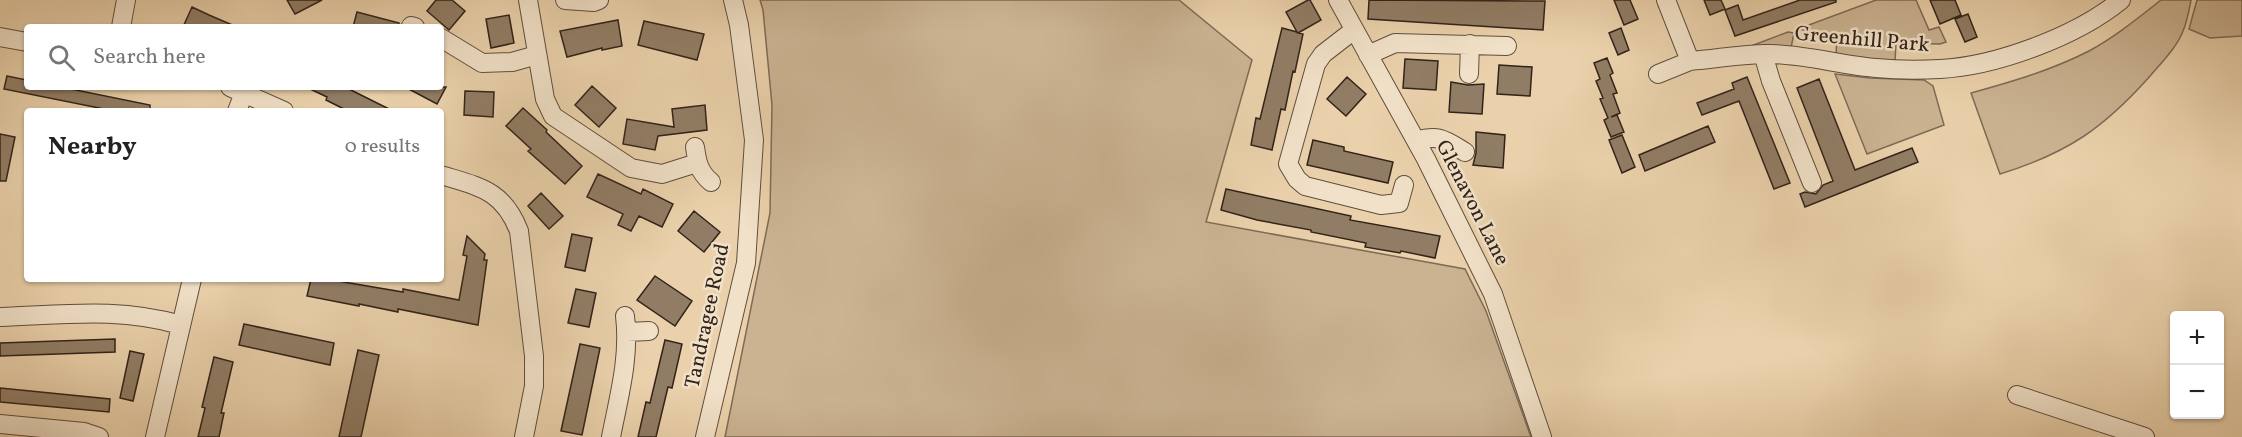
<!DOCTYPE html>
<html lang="en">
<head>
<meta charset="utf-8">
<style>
  body { margin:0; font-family:Vollkorn,serif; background:#f2f2f2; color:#222 }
  .controls { position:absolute; right:18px; bottom:18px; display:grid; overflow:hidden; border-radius:6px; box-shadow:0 2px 4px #0004 }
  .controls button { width:54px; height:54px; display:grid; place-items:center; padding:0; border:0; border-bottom:2px solid #e0e0e0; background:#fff; color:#222; font:30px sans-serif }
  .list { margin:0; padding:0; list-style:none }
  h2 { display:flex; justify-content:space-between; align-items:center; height:78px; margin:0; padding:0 24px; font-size:26px }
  h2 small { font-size:20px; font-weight:400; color:#767676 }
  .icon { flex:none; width:33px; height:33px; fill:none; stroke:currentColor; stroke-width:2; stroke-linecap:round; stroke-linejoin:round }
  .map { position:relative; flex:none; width:2242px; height:437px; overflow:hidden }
  .search { position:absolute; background:#fff; box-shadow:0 2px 4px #0004; left:24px; top:24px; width:420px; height:66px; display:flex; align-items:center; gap:15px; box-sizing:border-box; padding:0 21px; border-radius:6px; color:#767676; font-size:22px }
  .panel { position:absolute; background:#fff; box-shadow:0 2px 4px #0004; left:24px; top:108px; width:420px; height:174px; border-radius:6px }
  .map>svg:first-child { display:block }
</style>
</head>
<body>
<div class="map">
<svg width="2242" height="437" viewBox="0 0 2242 437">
  <rect width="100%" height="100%" fill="#ead1ab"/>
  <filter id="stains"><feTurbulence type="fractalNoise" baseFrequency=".00333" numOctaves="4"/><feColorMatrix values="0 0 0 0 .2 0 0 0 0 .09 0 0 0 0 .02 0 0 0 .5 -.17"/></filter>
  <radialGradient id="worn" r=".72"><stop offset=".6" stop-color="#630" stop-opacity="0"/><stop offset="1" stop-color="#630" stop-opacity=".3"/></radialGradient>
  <path fill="#cbb392" stroke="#7e6b56" stroke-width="1.5" d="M760,0H1179L1252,60L1206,222L1465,269L1486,311L1531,437H725L770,213L772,105L763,10Z
    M1876,0H1916L1929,30L1939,27L1946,42L1940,44L1896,43L1895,62L1836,55L1837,36L1798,29Z
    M2161,0H2191C2189,10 2187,22 2183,31C2177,47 2162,62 2151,75C2104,128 2068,153 2000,174L1971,93C2011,82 2052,70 2089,51C2115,37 2138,18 2161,0Z
    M2197,0H2242V36L2210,38L2189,29Z
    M1788,32L1794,33L1791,48L1751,46Z
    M1835,74L1870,78L1924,80L1933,86L1944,125L1867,154Z"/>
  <path fill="#917d65" stroke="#31231a" stroke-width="1.5" d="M287,0H322L295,14Z
    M436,0H452L465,11L449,30L427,11Z
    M1308,0H1310L1321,20L1298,33L1303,34L1295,72L1293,71L1285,110L1281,109L1272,150L1251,145L1256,118L1260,119L1282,28L1297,32L1286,12Z
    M1369,0L1545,1L1543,30L1368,19Z
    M1614,0H1630L1638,19L1624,25Z
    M1704,0H1721L1725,9L1710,15Z
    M1800,0H1836V2L1735,36L1725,10L1738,5L1743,20Z
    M1930,0H1955L1961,15L1940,24Z
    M192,7L209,15L237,27H183Z
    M357,12L399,23L398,27H353Z
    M1968,14L1977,37L1965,42L1955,19Z
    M509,15L514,43L491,48L486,19Z
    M618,20L622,46L602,50V48L567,57L560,31Z
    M644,21L704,34L697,60L638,45Z
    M1621,28L1629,50L1618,55L1609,33Z
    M1607,58L1613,73L1610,75L1617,93L1613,94L1620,113L1611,117L1617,115L1624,132L1611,137L1604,120L1608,118L1600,99L1603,98L1596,81L1600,79L1594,63Z
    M1405,59L1438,61L1436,90L1403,88Z
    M1499,65L1532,67L1530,96L1497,94Z
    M7,76L27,80V87H61L150,105V111H114L4,89Z
    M1347,77L1366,94L1346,116L1327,99Z
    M1747,77L1790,183L1774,189L1739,101L1702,115L1697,103L1734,89L1732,83Z
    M1819,79L1855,170L1912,148L1918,162L1805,207L1800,194L1805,192L1816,194L1823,185L1833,181L1797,88Z
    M1451,82L1468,85L1484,84L1482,114L1449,112Z
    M592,86L616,108L599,127L575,105Z
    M306,87H345L393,111H348L326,100L327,97Z
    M405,87H446L437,104Z
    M465,91L494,92L493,117L464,115Z
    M705,105L707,130L658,136L655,150L623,144L627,119L674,127L672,109Z
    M523,108L547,130L546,132L582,166L565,184L528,151L531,149L506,126Z
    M1708,126L1715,142L1645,171L1639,155Z
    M1476,132L1505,135L1503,168L1473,165L1476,153Z
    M0,134L15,137L6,181H0Z
    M1622,135L1635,167L1622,173L1609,140Z
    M1313,140L1344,147V151L1393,162L1388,183L1307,165Z
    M598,174L641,194L643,189L673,204L662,227L639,216L631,231L618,225L623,214L587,197Z
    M1226,189L1351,216L1350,220L1440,236L1435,258L1401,251L1400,253L1365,247L1366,243L1311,232V230L1257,220L1221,210Z
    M541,193L563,216L549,229L528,206Z
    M694,211L720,232L704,252L678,231Z
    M572,234L592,238L585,271L565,267Z
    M467,236L485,254L484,260H487L478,325L398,309V312L359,304V306L307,296L311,279H326L403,292V289L459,300L467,256L463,255Z
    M655,276L692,301L675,326L637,300Z
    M576,289L596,293L589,327L568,323Z
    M244,324L334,343L330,365L239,345Z
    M115,339V352L0,356V343Z
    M665,340L682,344L672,388L668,387L656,437H638L646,402L650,403Z
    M580,344L600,348L582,435L561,431Z
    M358,350L379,355L361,437H339Z
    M130,351L144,354L133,401L120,398Z
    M214,357L233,362L221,413H224L219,437H198L205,408L202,407Z
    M0,388L110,399L109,412L0,402Z"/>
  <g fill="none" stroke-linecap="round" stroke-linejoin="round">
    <defs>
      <path id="minor" d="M528,0L545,99L553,116L631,168L662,174L697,163
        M565,0L594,2L599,0
        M1338,0L1426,159L1493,294L1542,437
        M1666,0L1690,61C1718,59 1745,53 1772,54C1807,55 1841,65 1876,68C1897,70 1919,70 1940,69C1997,66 2077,36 2121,0
        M411,26L415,27
        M121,27L126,0
        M1354,30L1323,54L1316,64L1288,164L1297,179L1305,186L1381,205L1399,203L1404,185
        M0,37L27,42
        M441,38L482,63L512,62L537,55
        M1763,54L1771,81L1812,183
        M1368,55L1395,43L1507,46
        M1469,74L1470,44
        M1658,74L1690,61
        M230,87L284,111
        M237,111L244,93
        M1416,141C1439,134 1445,140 1465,152
        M695,147C697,162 699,172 711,182
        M441,175C480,187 503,190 519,231L534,356V386L524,437
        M0,317C65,315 117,307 181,325
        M627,332L649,331
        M2017,395L2145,437
        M0,424L84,432L99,437
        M155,437L192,279
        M611,437C619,396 630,357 625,316
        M705,437L746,263L754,140L739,25L733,0"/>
    </defs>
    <use href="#minor" stroke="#5f4e3e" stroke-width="20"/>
    <use href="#minor" stroke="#f1e1c8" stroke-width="18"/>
  </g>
  <g text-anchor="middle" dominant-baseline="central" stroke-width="5" stroke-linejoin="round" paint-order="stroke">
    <g font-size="21" fill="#31231a" stroke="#f1e1c8">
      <text transform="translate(1862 40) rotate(5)">Greenhill Park</text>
      <text transform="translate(1472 203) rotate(63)">Glenavon Lane</text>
      <text transform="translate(708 316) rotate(-78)">Tandragee Road</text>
    </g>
  </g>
  <rect width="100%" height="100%" filter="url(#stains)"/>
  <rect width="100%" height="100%" fill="url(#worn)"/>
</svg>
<div class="controls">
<button>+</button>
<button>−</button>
</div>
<div class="search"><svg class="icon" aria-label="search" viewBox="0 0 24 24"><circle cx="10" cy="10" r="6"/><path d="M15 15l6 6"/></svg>Search here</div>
<section class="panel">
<h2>Nearby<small>0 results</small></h2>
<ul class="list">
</ul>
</section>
</div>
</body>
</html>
